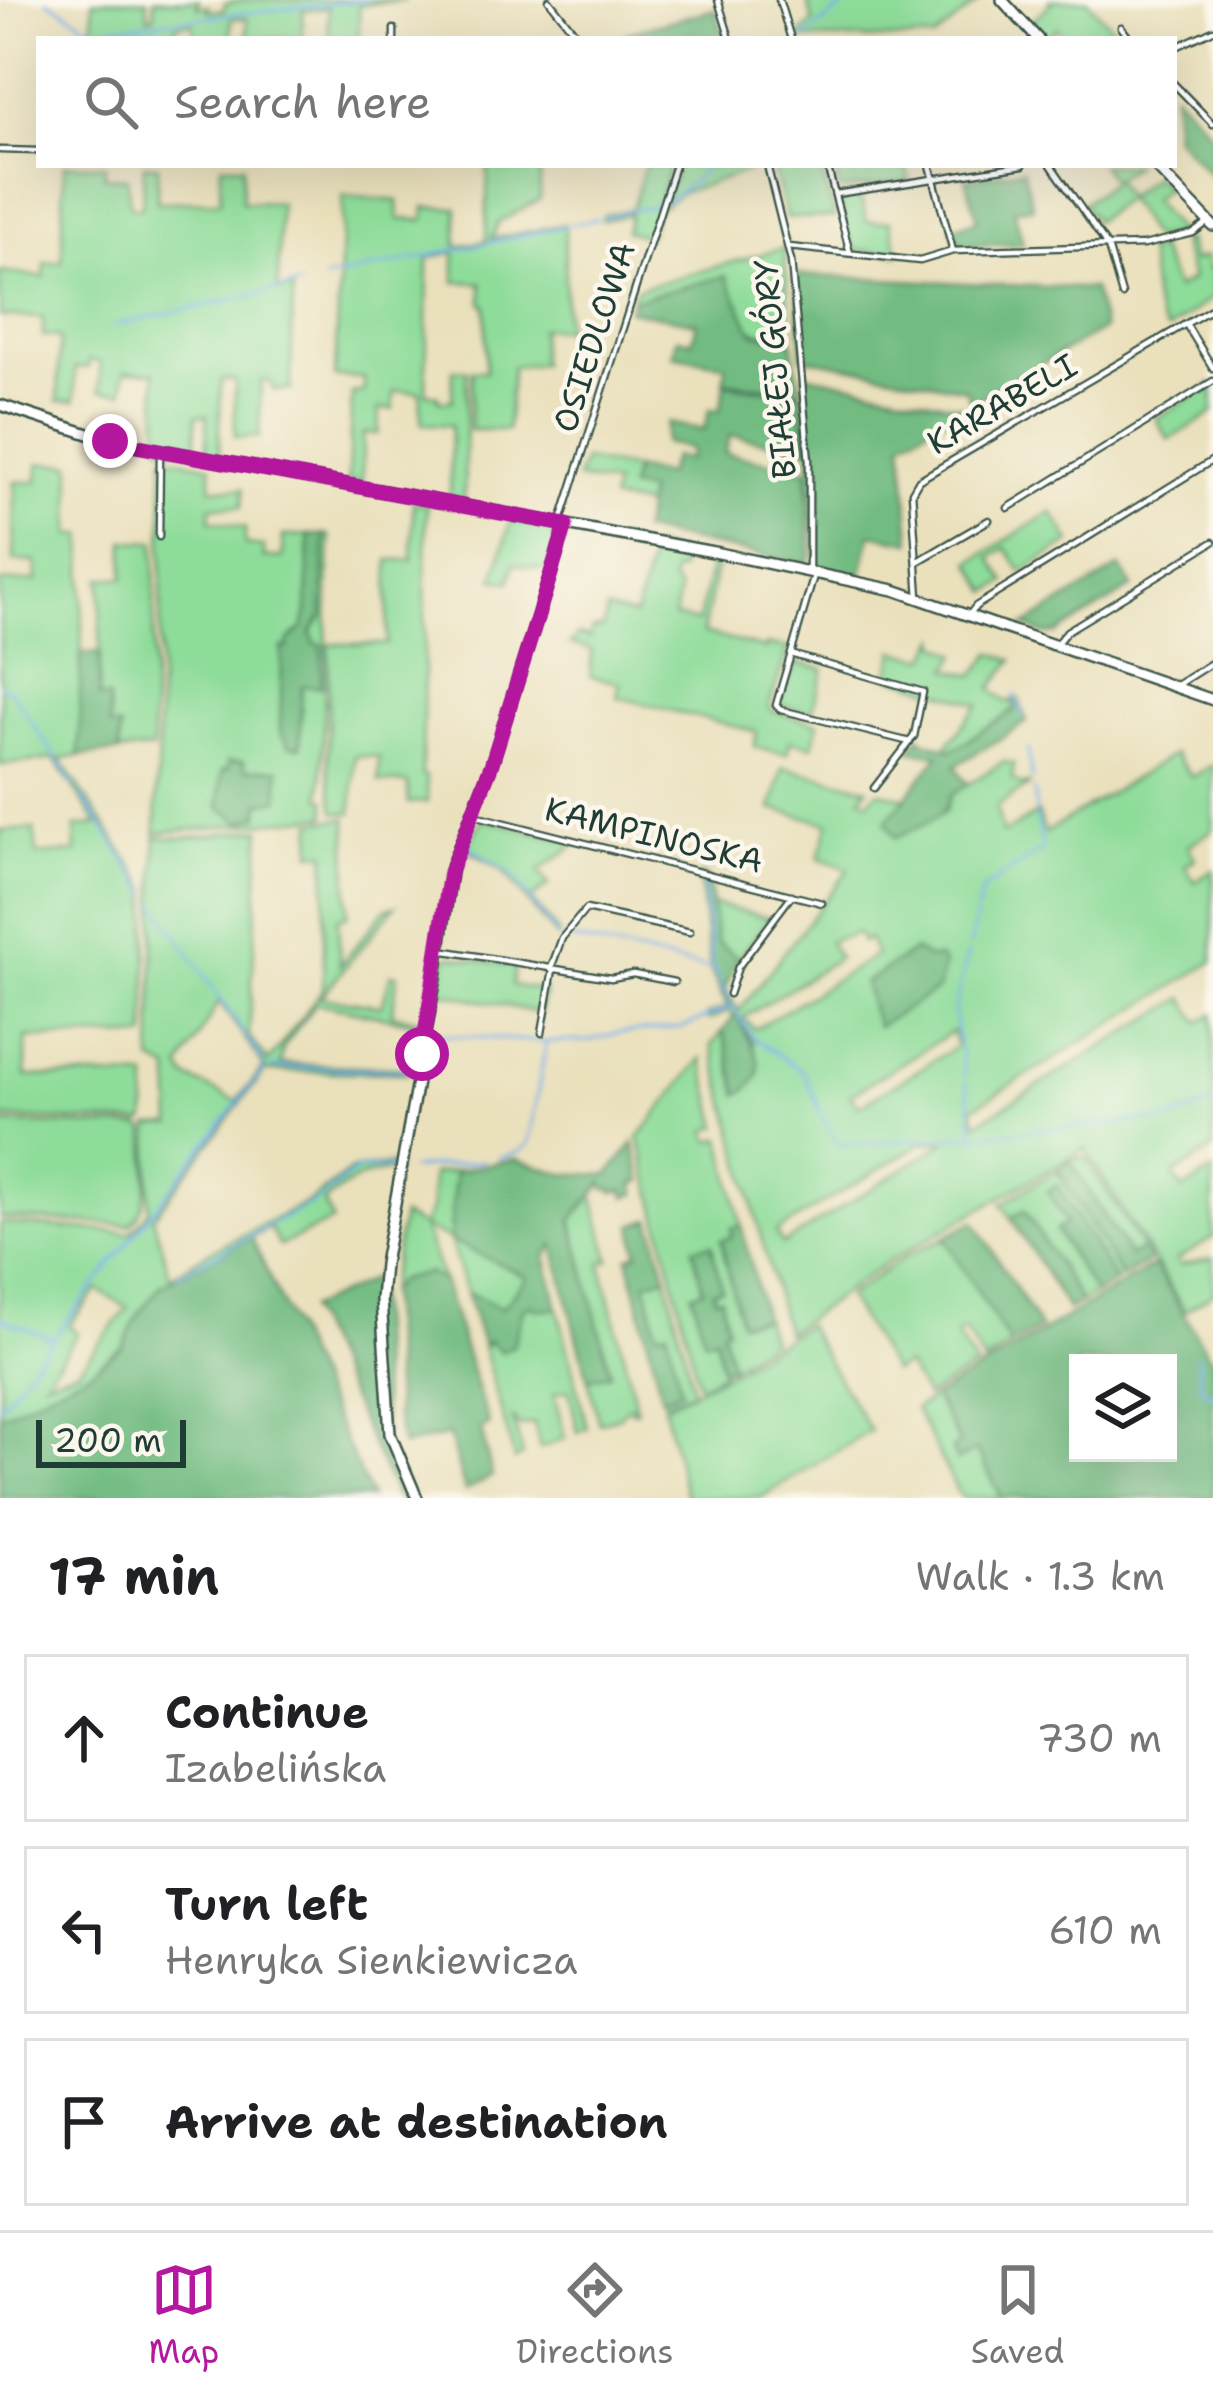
<!DOCTYPE html>
<html lang="en">
<head>
<meta charset="utf-8">
<style>
  body { margin:0; font-family:"Shantell Sans",sans-serif; background:#f2f2f2; color:#202124 }
  .controls { position:absolute; right:36px; bottom:36px; display:grid; overflow:hidden; border-radius:0px; box-shadow:0 12px 48px #0002 }
  .controls button { width:108px; height:108px; display:grid; place-items:center; padding:0; border:0; border-bottom:3px solid #e0e0e0; background:#fff; color:#202124; font:60px sans-serif }
  .scale { position:absolute; left:36px; bottom:30px; width:150px; box-sizing:border-box; padding-left:12px; border:6px solid #1f3d34; border-top:0; font-size:33px; line-height:42px; white-space:nowrap; color:#1f3d34; -webkit-text-stroke:9px #fbf7ec; paint-order:stroke }
  .stop { position:absolute; width:36px; height:36px; margin:-27px; border:9px solid #b5179e; border-radius:50%; background:#fff }
  .stop.end { background:#b5179e; border-color:#fff; box-shadow:0 3px 12px #0008 }
  .list { margin:0; padding:0; list-style:none }
  h2 { display:flex; justify-content:space-between; align-items:center; height:156px; margin:0; padding:0 48px; font-size:51px }
  h2 small { font-size:39px; font-weight:400; color:#757577 }
  .list li { display:grid; grid-template-columns:78px 1fr auto; gap:36px; align-items:center; box-sizing:border-box; height:168px; margin:0 24px 24px; padding:0 24px; border:3px solid #e0e0e0; border-radius:0px }
  .list b { display:block; font-size:45px; white-space:nowrap }
  .list p { margin:0; font-size:39px; white-space:nowrap; color:#757577 }
  .list em { font-size:39px; font-style:normal; color:#757577 }
  .icon { flex:none; width:66px; height:66px; fill:none; stroke:currentColor; stroke-width:2; stroke-linecap:round; stroke-linejoin:round }
  .map { position:relative; flex:none; width:1213px; height:1498px; overflow:hidden }
  .search { position:absolute; background:#fff; box-shadow:0 12px 48px #0002; left:36px; right:36px; top:36px; height:132px; display:flex; align-items:center; gap:30px; box-sizing:border-box; padding:0 42px; border-radius:0px; color:#757577; font-size:45px }
  .sheet { height:732px; background:#fff }
  nav { display:flex; justify-content:space-around; align-items:center; box-sizing:border-box; height:168px; border-top:3px solid #e0e0e0; background:#fff; font-size:33px; color:#757577 }
  nav a { display:grid; justify-items:center; gap:6px }
  nav .on { color:#b5179e }
  .map>svg:first-child { display:block }
</style>
</head>
<body>
<div class="map">
<svg width="1213" height="1498" viewBox="0 0 1213 1498">
  <rect width="100%" height="100%" fill="#fbf7ec"/>
  <filter id="ink" filterUnits="userSpaceOnUse"><feTurbulence type="fractalNoise" baseFrequency=".00833" numOctaves="2"/><feDisplacementMap in="SourceGraphic" scale="24" xChannelSelector="R" yChannelSelector="G"/><feConvolveMatrix kernelMatrix="1 2 1 2 8 2 1 2 1" color-interpolation-filters="sRGB"/></filter>
  <filter id="wash" filterUnits="userSpaceOnUse"><feTurbulence type="fractalNoise" baseFrequency=".004" numOctaves="4" result="noise"/><feDisplacementMap in="SourceGraphic" scale="48" xChannelSelector="R" yChannelSelector="G"/><feGaussianBlur stdDeviation="2.7" result="paint"/><feColorMatrix in="noise" values="0 0 0 0 0 0 0 0 0 0 0 0 0 0 0 0 0 1.4 0 .05"/><feComposite in="paint" operator="in"/></filter>
  <g filter="url(#wash)">
    <rect width="100%" height="100%" fill="#eae0bc"/>
    <path fill="#8edc9a" stroke="#568c67" stroke-width="3" fill-rule="evenodd" d="M93,0H147L148,18L154,16V0H199L197,7L208,6V11L224,10L225,4L243,0H407L359,5V39H329L328,8L303,11V39H247V18L231,19V35L226,39H194L193,23L176,25V39H133L132,30L110,32V39H88L93,25Z
      M807,0H981L934,39H796L813,22Z
      M1049,0H1087L1122,38L1066,39L1057,28L1046,38L1031,22L1050,4Z
      M64,165H105V177L127,178L130,207L142,208L144,165H158L157,202L220,201L221,165H243L242,202L280,203L278,291L293,288L291,390H274L269,381H261L259,437H235V380H221L219,456L207,454V415L196,416V452L160,446L155,372L125,371L123,393L100,391V362L89,360L88,368H75V401H58L60,337L43,336V318L0,316V272L44,277L45,263L62,262Z
      M488,165H540V199L499,222L491,239L565,224V330L540,328V364L512,367L507,430H470L472,371H486V305L482,303V283L455,282V252L428,258L426,393L438,396L439,401H452L453,370H467L464,502L450,499L451,425L422,424L420,392L394,391L393,409H379L378,434L363,433L362,483L348,481L352,393L364,392V378L335,377L343,196L398,201L399,219L424,220L425,207L457,208V247L486,241Z
      M645,165L670,166L648,237L626,231L630,214L602,220L603,215L632,209Z
      M678,165H764V166L680,193L663,206Z
      M786,165H820L835,217L786,218L773,169Z
      M831,165H905L910,180L841,190Z
      M1101,165H1134L1114,180L1126,197L1154,176L1166,188L1152,200L1179,233L1153,239L1126,198L1095,221L1083,203L1113,181Z
      M860,196L867,222L890,221L899,254L857,250L852,245L839,201L842,197Z
      M1187,240L1193,261L1205,257L1209,270L1213,268V297L1168,330C1149,313 1153,276 1147,252L1158,248L1176,289L1192,279L1181,242Z
      M784,248L792,340L632,300L636,289Z
      M1213,384V413L1169,440L1156,419Z
      M164,456L211,466V488L243,489L242,507L211,506L210,520L245,528V545L264,547V558L283,557V536L309,535L307,611L303,628L294,634L288,649L283,648L300,746L302,685L321,686V645L315,644L311,632L323,616L325,535L330,536L321,798L326,799V816L156,833Z
      M584,460L634,469L630,488L648,491L646,506L611,500L614,485L577,479Z
      M39,463L72,464L71,535H84L79,756L60,759L148,889L146,1037L26,1038V1076L147,1078L146,1120L142,1123L0,1118V831L34,829L37,855L76,852L75,827L98,825L54,759L0,765V582L37,581L36,562L14,561L15,482H38Z
      M413,503L427,505L422,775L426,776L428,802L408,803V783L379,782V757L355,756L352,813L335,812L328,768L329,644H387L389,560H412Z
      M1052,512L1071,542L1022,572L1006,548L991,558L1006,582L989,592L971,562Z
      M511,520L558,532L547,570L514,564L510,582L494,579Z
      M125,541L155,542L152,749L119,752L120,728H110L99,698L101,578H124Z
      M653,547L683,553L680,571H674L672,582L679,590L674,617L698,622L710,570L709,557L718,558L703,633L765,649L767,645L789,648L769,706L773,712L819,723L813,746L790,741L787,754L754,747L757,732L617,697L620,683L590,676L592,650L570,644L578,635L590,638L592,630L603,627L607,610L635,616Z
      M938,638L939,644L958,654L949,669L974,675L992,653L1013,660L991,689L1007,702L1012,701L1017,709L952,750L946,747L979,704L889,676L895,651L927,658Z
      M796,663L824,669L812,712L781,705L779,701Z
      M1174,754L1192,777L1213,765V830L1188,846L1195,859L1185,866L1195,882L1213,870V962L973,1108L977,1123L1184,998L1199,1022L1213,1014V1150L1173,1175L1183,1190L1213,1171V1238L1177,1260L1181,1265L1213,1258V1293L1185,1311L1085,1149L886,1263L786,1333L712,1045L723,1031L738,1093L754,1042L729,1011L709,1020L707,1015L734,1004L739,1011L849,869L819,858L829,823L772,809L783,767L868,788L861,797L869,801L878,791L906,798L886,822H922L945,812L951,795L1003,762L1014,764L1012,779L1021,785L1031,784L996,807L1003,834L1038,813L1045,833ZM858,933L862,942L869,939L876,955L755,1029L743,1018L838,958L829,941ZM953,1031L956,1047L859,1106L850,1095ZM946,1142L783,1244H782L776,1232L922,1143Z
      M347,818L348,915L338,918L340,965L386,908L395,906L321,997L382,1006L391,974L398,975L392,1014L424,1021L423,1025L316,1003L283,1048L281,1064L414,1068L413,1073L265,1071L153,1217L170,1277L207,1253L310,1201L352,1170L397,1164L396,1171C364,1172 348,1182 324,1202L332,1221L279,1246L270,1228L160,1286L138,1316L123,1347L90,1371L0,1416V1223L131,1233L149,1211L150,1126L172,1125L170,1070L152,1061L156,837L182,838L261,829L249,1036L268,1062L323,989L326,852L312,853L313,822ZM219,1001L264,1067L237,1101L186,1077L181,1068ZM97,1290L128,1308L77,1370L45,1380L78,1333L69,1325Z
      M483,819L578,843L539,871L549,885L531,899L559,934L557,938L502,870L465,848Z
      M711,904L770,918L738,958L717,943Z
      M451,956L515,966L512,985L545,991L540,1013L440,992L446,959Z
      M702,1058L719,1127L708,1130L710,1141L722,1138L741,1225L731,1228L732,1236L721,1241L740,1321L764,1318L771,1341L730,1368L722,1329L727,1327L721,1298H715L713,1290L721,1288L712,1245L693,1248L703,1291L692,1294L704,1339L715,1336L723,1372L699,1386L639,1137Z
      M0,1123L142,1127L146,1131C146,1162 154,1202 130,1225L0,1218Z
      M1080,1157L1086,1158L1143,1249L1130,1256L1070,1161Z
      M1057,1170L1122,1277L1116,1281L1057,1186L1048,1191L1067,1224L1056,1231L1095,1294L1081,1302L1025,1211L1011,1218L1002,1204Z
      M455,1171L450,1240L527,1277L502,1308L466,1292L450,1240L424,1228L443,1281L428,1273L389,1288L402,1216L423,1226L431,1209L432,1174Z
      M593,1195L610,1260L601,1263L637,1410L633,1411L631,1405L619,1416L599,1423L588,1379L610,1373L572,1220Z
      M944,1238L1011,1345L984,1363L964,1330L956,1335L976,1366L926,1397L906,1365L893,1372L847,1297L903,1258Z
      M666,1276L693,1390L664,1403L662,1398L675,1394L667,1330L657,1333L646,1281Z
      M531,1305L538,1309L558,1308L587,1428L578,1432L569,1390L554,1394L565,1438L540,1449L534,1423L521,1426L513,1419L523,1456L515,1460L483,1346L513,1333L523,1309Z
      M806,1325L870,1431L760,1498H686L664,1406L734,1370Z
      M934,1397L960,1444L957,1460L977,1450L1002,1498H961L915,1409Z"/>
    <path fill="#72bc82" stroke="#487c5b" stroke-width="3" fill-rule="evenodd" d="M715,9L724,39H628L626,33Z
      M1174,93L1213,135V178L1174,136Z
      M1023,169L1033,207L1014,209L1023,244L960,246L951,228L978,220L966,179Z
      M796,275L1093,289L1104,329L971,403L966,389L802,357Z
      M726,276L753,333L792,340L800,392L724,381L726,365L673,355L677,338L692,341L697,323L629,310L632,300Z
      M804,374L964,407L903,441L911,542L871,534L861,576L816,567Z
      M725,384L801,395L806,449L730,435L725,453L807,470L810,557L805,564L642,531L648,492L629,488L634,469L666,475L673,457L689,459L690,448L664,443L667,423L704,430L709,410L720,411Z
      M309,535H325L323,616L311,633L315,644L322,645L321,687L302,686L300,747L290,746L280,733L282,648H288L289,640L303,628L307,611Z
      M1120,567L1133,587L1056,634L1045,635L1024,626Z
      M81,653H100L99,697L109,698L110,727L120,728L119,752L79,756Z
      M1018,698L1027,722L955,766L968,784L951,795C943,824 919,824 896,838L886,822L939,755L910,750L920,736L922,740L952,750L1016,709L1012,701Z
      M228,761H244L245,769H279V800L261,802L259,816L241,822L219,806L222,770L228,769Z
      M699,875L708,877L717,942L738,958L725,988L734,1004L727,1006L711,971Z
      M915,950L927,958H939L944,965L938,989L877,1027L864,983Z
      M736,1014C746,1041 780,1072 739,1094L723,1031Z
      M634,1143L642,1181L634,1184L636,1194L626,1197L624,1190L613,1192L611,1188L605,1189L603,1183L572,1220L610,1374L588,1379L554,1245L546,1256L558,1308L538,1309L531,1305L523,1309L513,1346L501,1352L489,1341L483,1346L466,1292L502,1308L527,1277L450,1240L455,1171L516,1159L563,1174L608,1175Z
      M1070,1161L1129,1256L1143,1249L1150,1261L1122,1277L1057,1170Z
      M1057,1185L1116,1281L1095,1294L1056,1230L1066,1223L1047,1191Z
      M1024,1210L1081,1302L1068,1310L1011,1218Z
      M651,1219L666,1276L646,1282L657,1332L667,1330L681,1390L662,1398L628,1257L638,1253L633,1225Z
      M974,1221L1040,1328L1011,1345L944,1238Z
      M741,1225L764,1318L740,1322L721,1240L732,1236L731,1228Z
      M251,1237L371,1498H0V1416L90,1371L123,1347L137,1316L160,1286Z
      M711,1244L722,1288L713,1291L715,1298L721,1297L727,1328L722,1330L731,1365L722,1370L715,1337L704,1340L692,1293L703,1290L693,1248Z
      M1154,1265L1213,1362V1498H1002L977,1450L957,1461L952,1449L960,1444L934,1397ZM1078,1363H1168V1453H1078Z
      M428,1273L443,1281L489,1425L481,1429L492,1476L465,1491L449,1435L402,1446L396,1415L388,1291L399,1280Z
      M375,1278L384,1442L411,1498H397L308,1309Z"/>
    <g fill="none" stroke-linecap="round" stroke-linejoin="round">
      <path stroke="#76b1e7" stroke-width="3" d="M47,0L94,29L367,0
        M803,39L852,0
        M666,202L696,179L706,165
        M603,217L657,205
        M571,224L597,219
        M324,279L565,226
        M115,325L300,285
        M0,685L12,692L75,786
        M1015,695L1023,718
        M1028,749L1032,779
        M1034,791L1036,812
        M79,792L148,893
        M1037,817L1042,845
        M466,845L512,875L558,937
        M702,879L713,969L732,1007L753,1037L804,1072L826,1124
        M156,904L263,1062
        M977,911L982,890L1042,850
        M567,938L710,969
        M970,945L976,916
        M433,1034L547,1042L588,1041L618,1033L681,1028L732,1007
        M959,1043L954,1011L968,953
        M960,1048L965,1076
        M273,1067L413,1070
        M426,1071L429,1057
        M966,1083L971,1108
        M972,1115L975,1135H981
        M828,1129L839,1145L975,1135
        M1034,1130L1174,1119L1213,1103
        M986,1134L1028,1131
        M499,1158L519,1152L529,1144L546,1043
        M411,1169L484,1161
        M176,1276L321,1198L356,1170L397,1167
        M0,1318L53,1339
        M1197,1355L1201,1387L1213,1395
        M0,1406L266,1067"/>
    </g>
  </g>
  <g filter="url(#ink)">
    <g fill="none" stroke-linecap="round" stroke-linejoin="round">
      <defs>
        <path id="street" d="M549,0L580,39
          M718,0L730,39
          M779,0L791,39
          M1121,27L1130,39
          M394,39V29
          M1174,48L1213,30
          M1174,84L1213,124
          M0,150L39,151
          M767,165L791,261L809,461V570
          M827,165L850,253
          M930,165L953,251
          M1051,165L1108,247L1122,295
          M836,194L1023,165
          M789,247L920,261L953,251L1144,245L1193,233L1207,223
          M1187,326L1213,368
          M1008,508L1213,381
          M560,524L675,165
          M159,537L160,453
          M917,562L989,520
          M815,572L776,705L781,710L910,742
          M919,598L912,492L919,480L1213,308
          M969,615L976,606L1213,460
          M1056,644L1067,631L1213,542
          M794,655L923,692L914,736L874,788
          M1175,686L1213,662
          M474,815L822,903
          M440,950L611,978L633,974L674,982
          M551,968L562,938L586,909L690,932
          M729,994L738,967L792,895
          M542,1033L553,969"/>
        <path id="secondary" d="M1002,0L1038,39
          M1154,165L1213,226
          M0,405L110,441L719,553L894,590L1213,700
          M417,1498L390,1434L381,1300L384,1264L436,977L452,865L491,766L566,525"/>
      </defs>
      <use href="#street" stroke="#3d5548" stroke-width="9"/>
      <use href="#secondary" stroke="#3d5548" stroke-width="14"/>
      <use href="#street" stroke="#fff" stroke-width="4.5"/>
      <use href="#secondary" stroke="#fff" stroke-width="9"/>
    </g>
  </g>
  <g fill="none" stroke-linecap="round" stroke-linejoin="round" filter="url(#ink)">
    <path stroke="#b5179e" stroke-width="15" d="M110,441L566,525L491,766L450,872L422,1054"/>
  </g>
  <g text-anchor="middle" dominant-baseline="central" stroke-width="9" stroke-linejoin="round" paint-order="stroke">
    <g font-size="33" fill="#1f3d34" stroke="#fbf7ec">
      <text transform="translate(594 337) rotate(-72)">OSIEDLOWA</text>
      <text transform="translate(775 369) rotate(-95)">BIAŁEJ GÓRY</text>
      <text transform="translate(1002 404) rotate(-30)">KARABELI</text>
      <text transform="translate(654 835) rotate(14)">KAMPINOSKA</text>
    </g>
  </g>
</svg>
<div class="controls">
<button><svg class="icon" aria-label="layers" viewBox="0 0 24 24"><path d="M12 4l9 5-9 5-9-5zM3 14l9 5 9-5"/></svg></button>
</div>
<div class="scale">200 m</div>
<div class="stop" style="left:422px;top:1054px"></div>
<div class="stop end" style="left:110px;top:441px"></div>
<div class="search"><svg class="icon" aria-label="search" viewBox="0 0 24 24"><circle cx="10" cy="10" r="6"/><path d="M15 15l6 6"/></svg>Search here</div>
</div>
<section class="sheet">
<h2>17 min<small>Walk · 1.3 km</small></h2>
<ul class="list">
<li><svg class="icon" aria-label="ahead" viewBox="0 0 24 24"><path d="M12 20V5M6 11l6-6 6 6"/></svg><div><b>Continue</b><p>Izabelińska</p></div><em>730 m</em></li>
<li><svg class="icon" aria-label="left" viewBox="0 0 24 24"><path d="M17 20v-9H6M10 6l-5 5 5 5"/></svg><div><b>Turn left</b><p>Henryka Sienkiewicza</p></div><em>610 m</em></li>
<li><svg class="icon" aria-label="arrive" viewBox="0 0 24 24"><path d="M6 21V4h12l-3 4 3 4H6"/></svg><div><b>Arrive at destination</b></div></li>
</ul>
</section>
<nav>
<a class="on"><svg class="icon" aria-label="map" viewBox="0 0 24 24"><path d="M3 6l6-2 6 2 6-2v14l-6 2-6-2-6 2zM9 4v14M15 6v14"/></svg>Map</a>
<a><svg class="icon" aria-label="directions" viewBox="0 0 24 24"><path d="M12 3l9 9-9 9-9-9zM9 14v-3h6M13 9l2 2-2 2"/></svg>Directions</a>
<a><svg class="icon" aria-label="saved" viewBox="0 0 24 24"><path d="M7 4h10v16l-5-4-5 4z"/></svg>Saved</a>
</nav>
</body>
</html>
